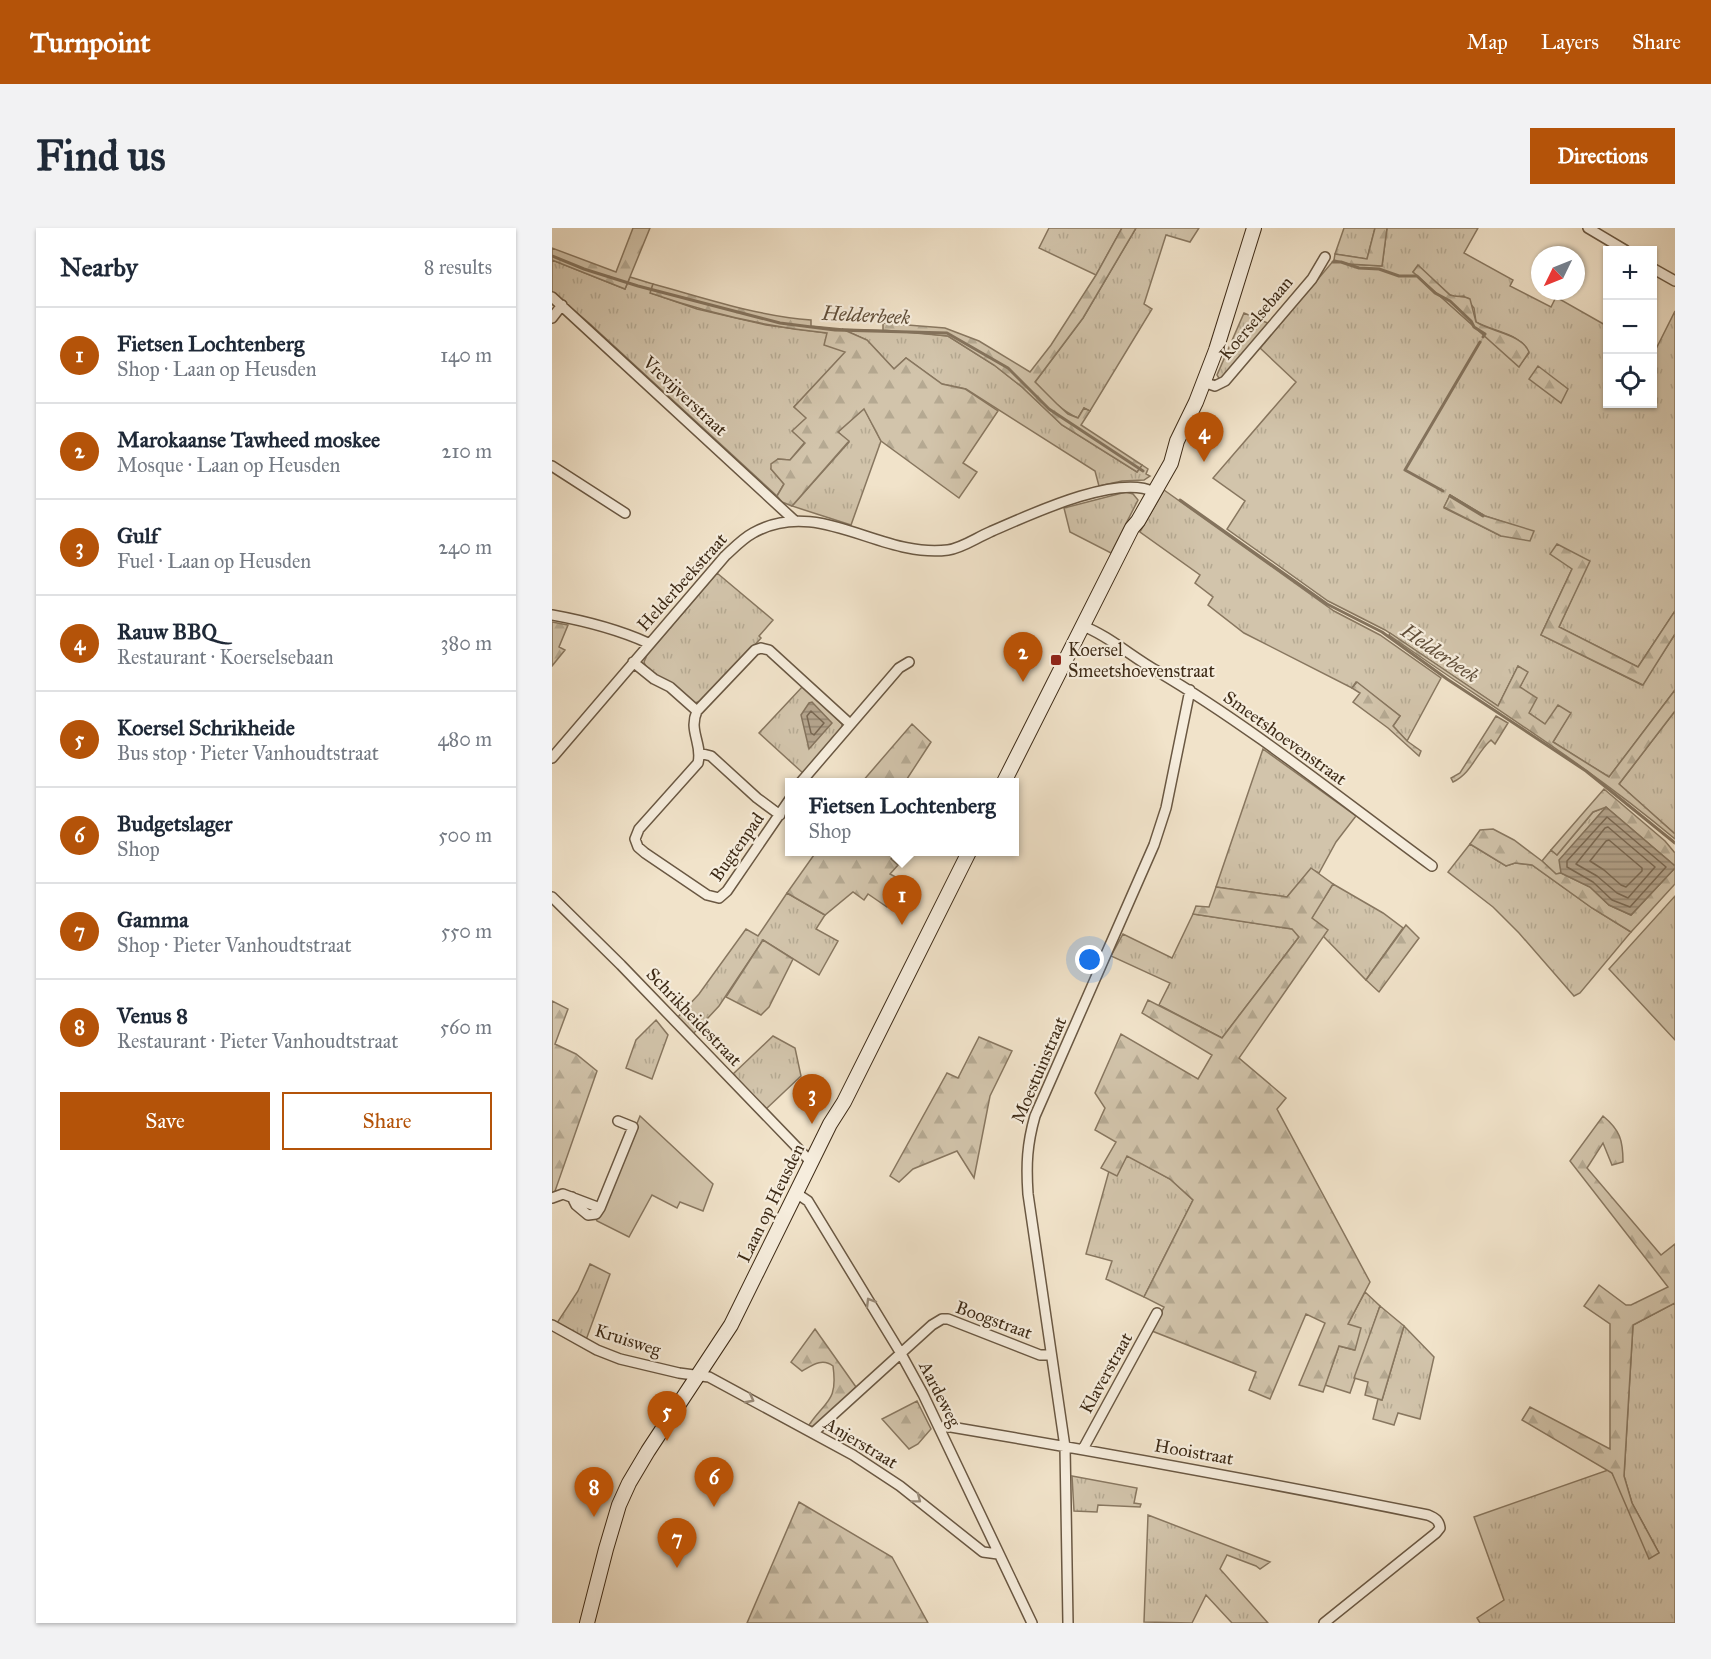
<!DOCTYPE html>
<html lang="en">
<head>
<meta charset="utf-8">
<style>
  body { margin:0; font-family:"IM FELL Great Primer",serif; background:#f2f2f3; color:#1f2937 }
  .controls { position:absolute; right:18px; top:18px; display:grid; overflow:hidden; border-radius:0px; box-shadow:0 2px 4px #0004 }
  .controls button { width:54px; height:54px; display:grid; place-items:center; padding:0; border:0; border-bottom:2px solid #e0e1e3; background:#fff; color:#1f2937; font:30px sans-serif }
  .compass { position:absolute; left:979px; top:18px; width:54px; height:54px; border-radius:50%; background:#fff; box-shadow:0 2px 4px #0004; rotate:227deg }
  .you { position:absolute; left:538px; top:732px; width:21px; height:21px; margin:-15px; border:4px solid #fff; border-radius:50%; background:#1a73e8; box-shadow:0 0 0 9px #1a73e833 }
  .badge { display:grid; place-items:center; width:39px; height:39px; border-radius:50%; background:#b45309; color:#fff; font-size:20px; font-weight:700 }
  .pin { position:absolute; translate:-50% -50px; filter:drop-shadow(0 2px 3px #0008) }
  .pin::after { content:''; position:absolute; top:32px; width:21px; height:18px; background:inherit; clip-path:polygon(0 0,100% 0,50% 100%) }
  .popup { position:absolute; left:233px; top:550px; width:234px; height:78px; box-sizing:border-box; display:grid; place-content:center; border-radius:0px; background:#fff; filter:drop-shadow(0 2px 4px #0005); font-size:20px; white-space:nowrap; color:#747a83 }
  .popup b { font-size:22px; color:#1f2937 }
  .popup::after { content:''; position:absolute; left:50%; top:100%; margin-left:-12px; border:12px solid transparent; border-top-color:#fff }
  .list { margin:0; padding:0; list-style:none }
  h2 { display:flex; justify-content:space-between; align-items:center; height:78px; margin:0; padding:0 24px; font-size:26px }
  h2 small { font-size:20px; font-weight:400; color:#747a83 }
  .list li { display:grid; grid-template-columns:39px 1fr auto; gap:18px; align-items:center; box-sizing:border-box; height:96px; padding:0 24px; border-top:2px solid #e0e1e3 }
  .list b { display:block; font-size:22px; white-space:nowrap }
  .list p { margin:0; font-size:20px; white-space:nowrap; color:#747a83 }
  .list em { font-size:20px; font-style:normal; color:#747a83 }
  .actions { display:flex; gap:12px; padding:18px 24px }
  .actions a { flex:1; padding:14px 0; border:2px solid #b45309; border-radius:0px; text-align:center; font-size:21px; color:#b45309 }
  .actions .main { background:#b45309; color:#fff }
  .icon { flex:none; width:33px; height:33px; fill:none; stroke:currentColor; stroke-width:2; stroke-linecap:round; stroke-linejoin:round }
  .map { position:relative; flex:none; width:1123px; height:1395px; overflow:hidden; border-radius:0px }
  header { display:flex; align-items:center; gap:36px; box-sizing:border-box; height:84px; padding:0 30px; background:#b45309; color:#fff }
  header strong { font-size:28px }
  nav { display:flex; gap:33px; margin-inline-start:auto; font-size:21px }
  .intro { display:flex; align-items:center; justify-content:space-between; box-sizing:border-box; height:144px; padding:0 36px }
  h1 { margin:0; font-size:42px }
  .button { padding:15px 27px; border-radius:0px; background:#b45309; color:#fff; font-size:21px; font-weight:700 }
  main { display:flex; gap:36px; padding:0 36px }
  aside { flex:1; background:#fff; border-radius:0px; box-shadow:0 2px 4px #0004 }
  .map>svg:first-child { display:block }
</style>
</head>
<body>
<header>
<strong>Turnpoint</strong>
<nav><a>Map</a><a>Layers</a><a>Share</a></nav>
</header>
<div class="intro"><h1>Find us</h1><a class="button">Directions</a></div>
<main>
<aside>
<h2>Nearby<small>8 results</small></h2>
<ul class="list">
<li><span class="badge">1</span><div><b>Fietsen Lochtenberg</b><p>Shop · Laan op Heusden</p></div><em>140 m</em></li>
<li><span class="badge">2</span><div><b>Marokaanse Tawheed moskee</b><p>Mosque · Laan op Heusden</p></div><em>210 m</em></li>
<li><span class="badge">3</span><div><b>Gulf</b><p>Fuel · Laan op Heusden</p></div><em>240 m</em></li>
<li><span class="badge">4</span><div><b>Rauw BBQ</b><p>Restaurant · Koerselsebaan</p></div><em>380 m</em></li>
<li><span class="badge">5</span><div><b>Koersel Schrikheide</b><p>Bus stop · Pieter Vanhoudtstraat</p></div><em>480 m</em></li>
<li><span class="badge">6</span><div><b>Budgetslager</b><p>Shop</p></div><em>500 m</em></li>
<li><span class="badge">7</span><div><b>Gamma</b><p>Shop · Pieter Vanhoudtstraat</p></div><em>550 m</em></li>
<li><span class="badge">8</span><div><b>Venus 8</b><p>Restaurant · Pieter Vanhoudtstraat</p></div><em>560 m</em></li>
</ul>
<div class="actions"><a class="main">Save</a><a>Share</a></div>
</aside>
<div class="map">
<svg width="1123" height="1395" viewBox="0 0 1123 1395">
  <defs>
    <pattern id="grass-tufts" width="24" height="20" patternUnits="userSpaceOnUse" patternTransform="scale(1.5)"><rect width="24" height="20" fill="#d2c4ab"/><path d="M3 7l-1-3M5 7V3M7 7l1-3M15 17l-1-3M17 17v-4M19 17l1-3" fill="none" stroke="#b5a992"/></pattern>
    <pattern id="forest-firs" width="22" height="20" patternUnits="userSpaceOnUse" patternTransform="scale(1.5)"><rect width="22" height="20" fill="#d2c4ab"/><path d="M5 1l3.5 6h-7zM16 11l3.5 6h-7z" fill="#b5a992"/></pattern>
    <pattern id="water-rules" width="6" height="5" patternUnits="userSpaceOnUse" patternTransform="scale(1.5)"><rect width="6" height="5" fill="#b4a48d"/><path d="M0 2.5h6" fill="none" stroke="#948672"/></pattern>
  </defs>
  <rect width="100%" height="100%" fill="#f1e3ca"/>
  <filter id="stains"><feTurbulence type="fractalNoise" baseFrequency=".00333" numOctaves="4"/><feColorMatrix values="0 0 0 0 .2 0 0 0 0 .09 0 0 0 0 .02 0 0 0 .5 -.17"/></filter>
  <radialGradient id="worn" r=".72"><stop offset=".6" stop-color="#630" stop-opacity="0"/><stop offset="1" stop-color="#630" stop-opacity=".3"/></radialGradient>
  <path fill="url(#grass-tufts)" stroke="#887760" stroke-width="1.5" fill-rule="evenodd" d="M497,0H570L544,47L487,20Z
    M584,0H647L638,14L614,7L592,76L600,81L538,183L532,180L526,190C508,182 496,168 483,154L531,90Z
    M792,0H823L815,31L783,26Z
    M835,0H926L912,25L961,52L958,58L999,79L1004,69L1055,98L1056,176H1100L1101,127L1123,83V383L1086,439L1007,399L1037,333L1020,341L989,407L1090,457L1123,406V462L1057,549L1001,514L1018,485L993,496L977,485L968,459L975,444L966,438L946,478L833,402L776,373L675,301L693,273L661,250L744,154L708,120L782,32L796,36L830,38ZM866,38L898,67L903,69L912,68L922,80L924,94C939,103 971,106 977,125L967,138L861,44ZM898,267L933,288L982,304L949,308L892,280Z
    M0,32L73,61L78,49L101,56L99,65L145,81L214,97L275,105L294,124L242,179L254,189L253,214L238,232L226,231L219,241L232,256L225,268L37,95L0,64Z
    M692,85L718,96L668,152L665,147Z
    M290,101L349,103L396,108L442,137L470,159L510,197L585,244L590,237L596,241L594,246L598,248L592,252L570,253L547,258L543,243L414,161L390,156L354,130L342,141L315,112Z
    M312,180L329,213L299,297L240,278L297,214L286,204Z
    M612,262L782,383L828,407L889,450L855,513L841,498L848,488L804,454L800,460L692,405L656,377L661,369L643,355L648,347L588,304Z
    M574,264L581,266L586,272L559,325L518,304L512,280Z
    M165,345L221,392L207,408L209,410L154,471L143,475C131,469 95,447 92,434L95,427Z
    M251,458L290,496V500L252,546L207,505Z
    M1123,483V606L1067,556Z
    M711,521L804,588L784,614L767,645L759,641L735,669L664,659Z
    M1054,579L1008,632L1009,645L1004,646L990,633L999,622L1005,627L1041,584Z
    M918,616L954,638L963,635L980,637L1040,680L1079,704L1028,765L1022,768L967,705L941,679L896,644Z
    M781,656L831,685L851,700L814,752L771,708L775,702L759,690Z
    M235,665L273,687L264,701L286,713L267,747L211,712L167,778L141,806L125,790L147,766L194,701L206,708Z
    M1123,668V812L1057,741Z
    M641,686L741,701L747,709L670,810L607,777L618,755L559,728L571,706L620,730Z
    M104,792L116,807L100,851L74,840L84,812Z
    M221,808L243,820L249,848L214,881L180,847Z
    M575,927L618,951L641,972L592,1069L554,1051L560,1033L534,1026L557,943L565,947Z
    M38,1036L58,1046L34,1112L5,1095L26,1063Z
    M813,1064L828,1078L798,1165L773,1157L787,1118L802,1122L796,1096Z
    M1123,1075V1395H928L925,1390L952,1372L922,1289L1056,1242L1060,1245L1107,1325L1080,1275L1072,1248L1081,1097Z
    M852,1098L882,1129L868,1191L846,1185L842,1197L821,1191L826,1171L830,1172Z
    M520,1248L585,1260L582,1275L589,1276L588,1279L546,1277L545,1284L522,1283Z
    M596,1287L718,1334L708,1341L704,1338L675,1327L668,1341L716,1395H680L654,1367L640,1395L592,1394Z"/>
  <path fill="url(#forest-firs)" stroke="#887760" stroke-width="1.5" d="M81,0H98L73,61L0,32V20L64,44Z
    M570,0H584L531,90L483,154L505,176L516,186L526,190L532,180L538,183L529,197L590,237L585,244L510,197L470,159L442,137L396,108L331,102V95L393,100L427,113L478,144L499,117L544,47Z
    M823,0H835L830,38L796,36L782,32L783,26L815,31Z
    M866,37L898,67C906,70 911,67 918,71L924,94C939,104 970,106 977,124L967,139L861,44Z
    M101,56C153,70 205,88 259,92V98L290,101L315,112L342,141L354,130L390,156L413,161L446,183L411,235L425,244L407,270L329,213L312,181L286,204L297,213L240,278L230,274L225,268L232,256L219,241V236L226,231L238,232L253,215L240,203L254,190L242,179L293,124L272,117L275,105C214,99 156,85 98,65Z
    M986,138L1016,161L1009,175L977,151Z
    M898,267L933,288L982,303L978,313L949,308L892,279Z
    M1005,316L1038,333L1007,399L1086,439L1123,383V406L1091,457L989,407L1020,341L998,326Z
    M0,394L16,397L7,419L13,422L0,438Z
    M838,405L946,478L966,438L976,444L968,459L985,470L977,485L993,496L1006,477L1019,485L1001,514L1057,549L1123,462V483L1067,556L1123,606V611C1033,535 932,474 837,407Z
    M805,454L848,488L841,498L855,513L869,523L867,528L836,500L801,474L808,465L800,460Z
    M944,488L956,495L943,516L939,512C924,525 920,545 901,554L899,550L908,545Z
    M360,496L379,514L353,554H310Z
    M1052,561L1113,613L1123,625V638L1054,579L1041,584L1005,627L999,622Z
    M941,601L962,612L990,633L1004,646L1009,645L1038,659L1057,677L1079,687L1123,640V656L1079,704L1040,680L980,637L963,635L954,638L918,616L928,602Z
    M264,624H344L339,631L346,637L338,646L351,653L335,679L316,666L312,672L301,664L273,687L235,665Z
    M759,640L781,656L760,690L776,702L687,830L734,870L725,881L818,1054L796,1096L809,1100L803,1122L787,1118L771,1164L747,1157L773,1095L754,1086L718,1171L697,1162L704,1144L600,1103L612,1079L592,1069L641,972L618,951L575,928L565,948L549,940L564,914L543,902L553,880L543,865L569,806L646,851L660,827L590,785L596,772L670,810L747,709L740,701L641,686L644,678L657,679L664,659L735,669Z
    M854,697L867,710L827,764L814,752Z
    M211,712L241,731L217,779L209,787L174,769Z
    M0,773L16,781L3,816L24,826L45,843L2,966L0,964Z
    M427,809L460,823L438,868L422,950L405,923L361,941L347,954L338,948L395,845L406,850Z
    M1051,888C1068,902 1071,912 1071,934L1060,937L1051,915L1035,940L1109,1027L1123,1016V1075L1081,1097L1072,1248L1080,1275L1107,1325L1097,1331L1060,1245L970,1192L978,1179L1058,1221V1096L1032,1078L1047,1057L1074,1077H1079L1116,1059L1018,933Z
    M828,1078L852,1098L830,1172L813,1167L816,1154L802,1150Z
    M263,1101L304,1159L263,1200L257,1197C274,1172 286,1174 281,1138C270,1129 259,1138 250,1143L239,1134Z
    M365,1173L379,1201L366,1216L357,1221L330,1191Z
    M247,1274L340,1329L376,1395H195Z"/>
  <path fill="#d2c4ab" stroke="#887760" stroke-width="1.5" d="M88,888L161,956L151,983L128,974L125,980L100,967L77,1009L45,993L44,991L48,987Z"/>
  <path fill="url(#water-rules)" stroke="#84735d" stroke-width="1.5" d="M260,474L280,495L257,521L249,487L257,475Z
    M1054,579L1123,638V640L1079,687L1057,677L1038,659L1009,645L1007,632Z"/>
  <g fill="none" stroke-linecap="round" stroke-linejoin="round">
    <path stroke="#786752" stroke-width="1.5" d="M259,483L272,495L262,507L259,505L255,488Z
      M1055,589L1114,639L1078,679L1060,672L1041,654L1015,639V633Z
      M1056,599L1103,639L1076,670L1065,665L1045,648L1024,636L1053,600Z
      M1057,612L1090,640V643L1074,659L1069,657L1052,642L1038,633L1054,613Z"/>
    <path stroke="#84735d" stroke-width="3" d="M0,28L32,41L86,58L228,95L283,102L395,105L456,140L497,181L591,243
      M781,34H789L807,40L827,41L847,48H865L883,65L898,73L919,93L922,99L933,106L931,109
      M891,263L853,242L928,114
      M898,268L931,288
      M628,272L775,376L830,404L895,451L1034,543L1123,615"/>
    <defs>
      <path id="street" d="M1036,0L1073,22
        M1100,40L1123,53
        M0,69L243,293
        M0,90L10,77
        M651,154L663,158L673,153L760,51L773,29
        M0,238L73,285
        M0,387C33,393 65,401 96,415
        M531,398C557,408 580,429 605,443C700,499 790,572 880,638
        M81,434L102,451L118,459L145,483
        M147,525L159,528L205,570L228,587
        M0,530L173,328C182,320 190,311 201,305C267,268 329,331 396,322C410,320 424,310 438,304C475,288 565,245 602,264
        M249,554L347,440L357,434
        M238,571L175,663L167,670L155,667L93,625L86,619L83,611L87,601L146,535C151,516 136,503 145,483L203,422L209,420L217,422L298,496
        M0,669L69,737L259,934
        M244,965L256,973L348,1124L371,1166L480,1395
        M20,969L24,977L36,987L44,986L48,980L81,899L66,893
        M0,970L11,966L48,980
        M0,1097L45,1122L68,1131L127,1145L157,1149L301,1227L348,1258L431,1324L446,1326
        M388,1199H399C559,1226 718,1255 876,1287C883,1290 887,1292 888,1300L884,1305L772,1395
        M261,1205L380,1097L390,1091H396L488,1127H499
        M531,1221L605,1085
        M516,1395L513,1219L476,966C474,937 475,916 483,888L602,617L614,580L638,462"/>
      <path id="secondary" d="M452,554L580,300L586,293L619,235L625,213L644,174L664,122L702,0
        M35,1395L54,1321L67,1277L77,1255L96,1223L179,1097L278,896L292,874L417,624"/>
    </defs>
    <use href="#street" stroke="#6a5843" stroke-width="12"/>
    <use href="#secondary" stroke="#3d2a16" stroke-width="16"/>
    <use href="#street" stroke="#f6eddd" stroke-width="9"/>
    <use href="#secondary" stroke="#f6eddd" stroke-width="14"/>
  </g>
  <defs><path id="oneway-chevron" d="M-2-3.5L2.5 0L-2 3.5" fill="none" stroke-width="1.6" stroke-linecap="round" stroke-linejoin="round" transform="scale(1.5)"/></defs>
  <g stroke="#9a8c7a">
    <use href="#oneway-chevron" transform="translate(318 1074) rotate(-121)"/>
    <use href="#oneway-chevron" transform="translate(198 1171) rotate(28)"/>
    <use href="#oneway-chevron" transform="translate(365 1271) rotate(37)"/>
  </g>
  <rect fill="#8f2418" stroke="#f6eddd" stroke-width="2" x="498" y="426" width="12" height="12" rx="3"/>
  <g text-anchor="middle" dominant-baseline="central" stroke-width="4.5" stroke-linejoin="round" paint-order="stroke">
    <g font-size="18" fill="#3d2a16" stroke="#f6eddd">
      <text transform="translate(704 90) rotate(-50)">Koerselsebaan</text>
      <text transform="translate(133 168) rotate(43)">Vrevijverstraat</text>
      <text transform="translate(130 354) rotate(-48)">Helderbeekstraat</text>
      <text transform="translate(733 510) rotate(36)">Smeetshoevenstraat</text>
      <text transform="translate(185 619) rotate(-55)">Bugtenpad</text>
      <text transform="translate(142 789) rotate(46)">Schrikheidestraat</text>
      <text transform="translate(487 842) rotate(-67)">Moestuinstraat</text>
      <text transform="translate(219 975) rotate(-64)">Laan op Heusden</text>
      <text transform="translate(442 1092) rotate(20)">Boogstraat</text>
      <text transform="translate(76 1112) rotate(18)">Kruisweg</text>
      <text transform="translate(554 1145) rotate(-61)">Klaverstraat</text>
      <text transform="translate(388 1166) rotate(63)">Aardeweg</text>
      <text transform="translate(309 1215) rotate(31)">Anjerstraat</text>
      <text transform="translate(642 1224) rotate(10)">Hooistraat</text>
    </g>
    <g font-size="18" fill="#3d2a16" stroke="#f6eddd" text-anchor="start">
      <text x="516" y="422">Koersel<tspan x="516" dy="21">Smeetshoevenstraat</tspan></text>
    </g>
    <g font-size="20" font-style="italic" fill="#614f3a" stroke="#f6eddd">
      <text transform="translate(314 87) rotate(3)">Helderbeek</text>
      <text transform="translate(888 425) rotate(34)">Helderbeek</text>
    </g>
  </g>
  <rect width="100%" height="100%" filter="url(#stains)"/>
  <rect width="100%" height="100%" fill="url(#worn)"/>
</svg>
<div class="controls">
<button>+</button>
<button>−</button>
<button><svg class="icon" aria-label="locate" viewBox="0 0 24 24"><circle cx="12" cy="12" r="6"/><path d="M12 2v4M12 18v4M2 12h4M18 12h4"/></svg></button>
</div>
<svg class="compass" viewBox="-18 -18 36 36"><path d="M0-13l5 13h-10z" fill="#e53935"/><path d="M0 13l5-13h-10z" fill="#747a83"/></svg>
<div class="you"></div>
<div class="pin badge" style="left:350px;top:697px">1</div>
<div class="popup"><b>Fietsen Lochtenberg</b>Shop</div>
<div class="pin badge" style="left:471px;top:454px">2</div>
<div class="pin badge" style="left:260px;top:896px">3</div>
<div class="pin badge" style="left:652px;top:234px">4</div>
<div class="pin badge" style="left:115px;top:1213px">5</div>
<div class="pin badge" style="left:162px;top:1279px">6</div>
<div class="pin badge" style="left:125px;top:1340px">7</div>
<div class="pin badge" style="left:42px;top:1289px">8</div>
</div>
</main>
</body>
</html>
